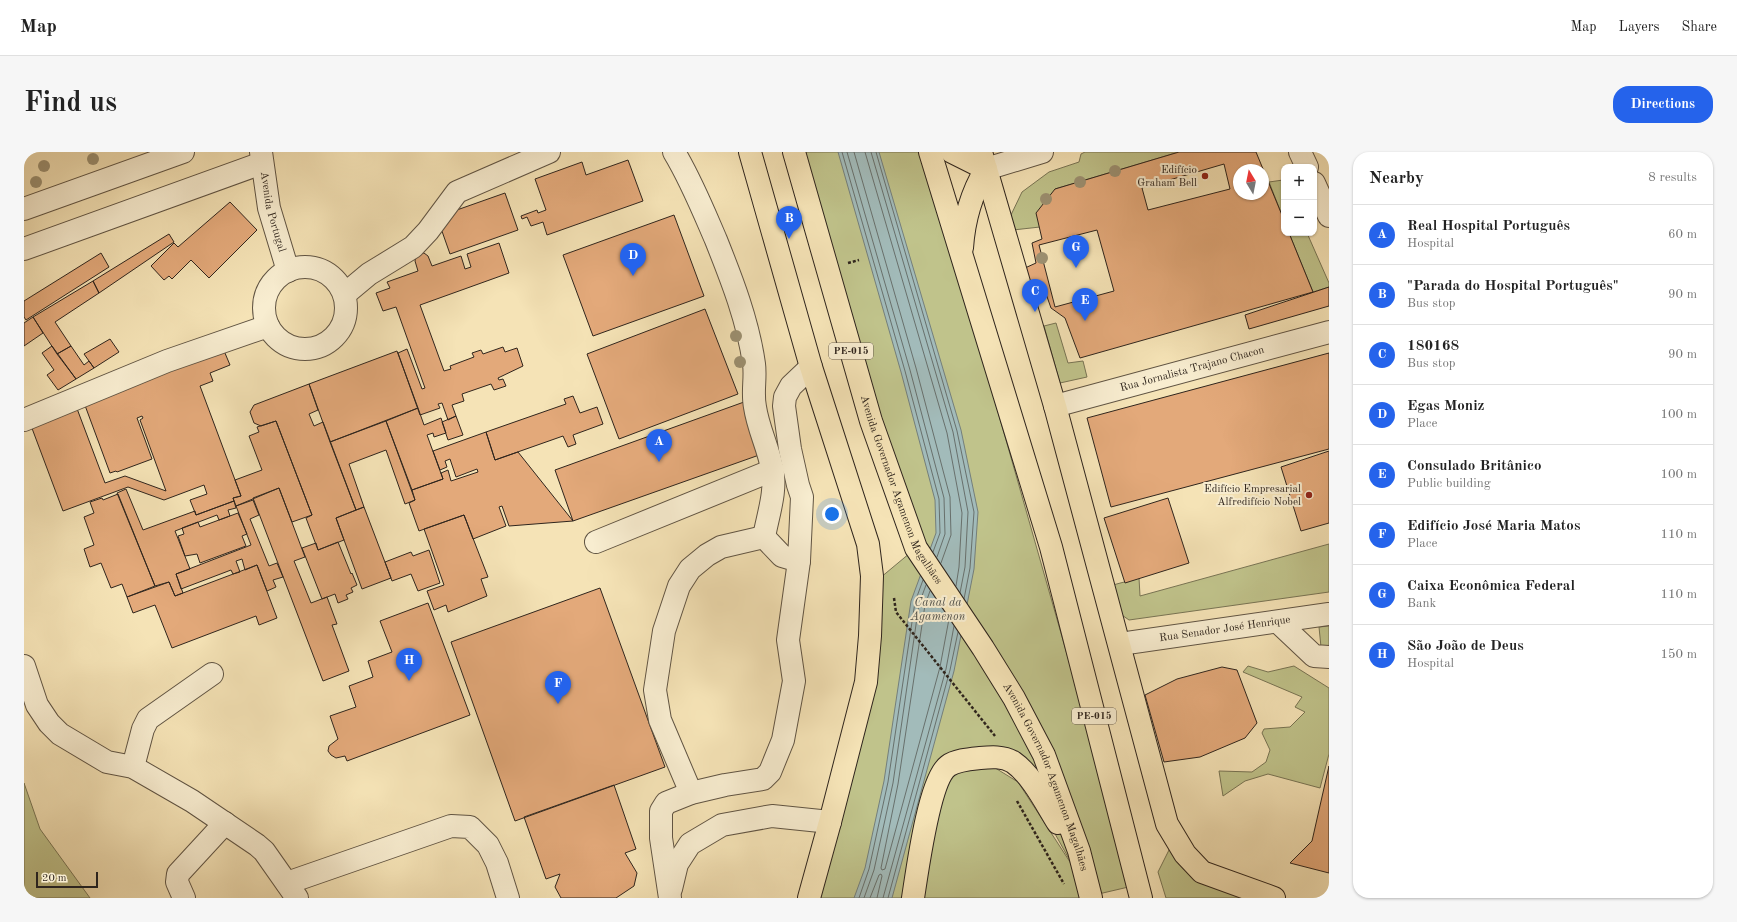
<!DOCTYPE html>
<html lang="en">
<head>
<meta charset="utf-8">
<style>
  body { margin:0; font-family:"Old Standard TT",serif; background:#f6f6f6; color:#222 }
  .controls { position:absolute; right:12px; top:12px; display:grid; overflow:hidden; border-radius:8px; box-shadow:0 1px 3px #0004 }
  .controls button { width:36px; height:36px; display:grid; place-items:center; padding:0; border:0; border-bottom:1px solid #e0e0e0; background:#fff; color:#222; font:20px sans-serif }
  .compass { position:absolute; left:1209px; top:12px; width:36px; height:36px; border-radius:50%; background:#fff; box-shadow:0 1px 3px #0004; rotate:350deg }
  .scale { position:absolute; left:12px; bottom:10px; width:62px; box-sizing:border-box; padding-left:4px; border:2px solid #2f251d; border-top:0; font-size:11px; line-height:14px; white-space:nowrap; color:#2f251d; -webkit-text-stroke:3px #f8edd0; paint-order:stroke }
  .you { position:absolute; left:808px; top:362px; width:14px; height:14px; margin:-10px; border:3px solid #fff; border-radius:50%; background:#1a73e8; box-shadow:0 0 0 6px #1a73e833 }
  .badge { display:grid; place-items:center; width:26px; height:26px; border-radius:50%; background:#2563eb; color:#fff; font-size:13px; font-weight:700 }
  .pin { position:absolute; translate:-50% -33px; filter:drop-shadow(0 1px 2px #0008) }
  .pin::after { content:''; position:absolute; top:21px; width:14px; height:12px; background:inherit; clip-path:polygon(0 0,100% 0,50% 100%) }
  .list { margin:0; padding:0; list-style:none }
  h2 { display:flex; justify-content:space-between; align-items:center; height:52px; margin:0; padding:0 16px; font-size:17px }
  h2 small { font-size:13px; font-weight:400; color:#767676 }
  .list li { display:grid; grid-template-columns:26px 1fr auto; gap:12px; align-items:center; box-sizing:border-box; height:60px; padding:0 16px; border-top:1px solid #e0e0e0 }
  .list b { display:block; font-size:15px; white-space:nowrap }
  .list p { margin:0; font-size:13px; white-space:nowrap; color:#767676 }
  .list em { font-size:13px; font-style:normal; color:#767676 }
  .map { position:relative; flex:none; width:1305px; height:746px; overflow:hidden; border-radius:16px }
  header { display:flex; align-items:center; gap:24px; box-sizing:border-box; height:56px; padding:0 20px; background:#fff; border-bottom:1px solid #e0e0e0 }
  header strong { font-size:19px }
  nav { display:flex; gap:22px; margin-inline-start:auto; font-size:14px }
  .intro { display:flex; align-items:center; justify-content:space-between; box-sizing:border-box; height:96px; padding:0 24px }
  h1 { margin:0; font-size:28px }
  .button { padding:10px 18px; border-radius:16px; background:#2563eb; color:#fff; font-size:14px; font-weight:700 }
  main { display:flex; gap:24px; padding:0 24px }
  aside { flex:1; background:#fff; border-radius:16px; box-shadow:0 1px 3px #0004 }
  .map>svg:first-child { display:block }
</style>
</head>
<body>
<header>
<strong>Map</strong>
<nav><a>Map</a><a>Layers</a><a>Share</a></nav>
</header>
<div class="intro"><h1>Find us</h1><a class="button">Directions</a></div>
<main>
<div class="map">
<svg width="1305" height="746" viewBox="0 0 1305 746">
  <rect width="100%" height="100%" fill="#f5e3b6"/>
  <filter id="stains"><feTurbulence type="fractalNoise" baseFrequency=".005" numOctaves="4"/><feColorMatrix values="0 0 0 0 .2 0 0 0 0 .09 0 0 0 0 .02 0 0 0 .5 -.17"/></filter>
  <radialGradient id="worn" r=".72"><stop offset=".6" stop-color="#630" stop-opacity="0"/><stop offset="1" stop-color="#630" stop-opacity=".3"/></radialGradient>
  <path fill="#c0c38b" stroke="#787454" d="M770,0H900L1060,562L1113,733L1066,744L1058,710L1049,714L1002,630L988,618L972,610H959L945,612L921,623L910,660L897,726L918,640L928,622L946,616L968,614L994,630L1046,710L1059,746H785L847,528L856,426L892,396L847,269Z
    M1061,0H1155L1031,37L1016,75L989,78L986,65L998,40L1025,20L1055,10L1057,2Z
    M1259,28L1260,31V68L1245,30Z
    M1265,81H1283L1305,131V135L1289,140Z
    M1032,171L1044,211L1059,209L1063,225L1036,231L1020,174Z
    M1305,392V440L1105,468L1095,461L1089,433L1115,426L1116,444Z
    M1305,474V495H1297L1295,475Z
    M1224,514L1244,520L1270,514L1305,536V602L1296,636L1244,622L1221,629L1199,644L1195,619L1228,620L1242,610L1246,598L1238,581L1240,577L1266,575L1281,560L1271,555L1278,545L1219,520Z
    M0,631L16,677L66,746H0Z
    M1146,696L1220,746H1142L1134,720Z"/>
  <path fill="#a2bbba" stroke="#747f7b" d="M814,0H855L937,278L954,360L950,417L930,519L868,746H830L841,716L860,629L887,449L912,381L911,348L877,220Z"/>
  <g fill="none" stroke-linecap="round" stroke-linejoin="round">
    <path stroke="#68706c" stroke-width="1" d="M818,0L881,219L915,347L916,381L909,400
      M823,0L886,218L920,346L921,382L913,405
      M830,0L892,216L926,345L927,383L917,411
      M841,0L923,281L938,361L935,415L932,434
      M847,0L929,280L944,360L941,415L936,441
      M852,0L933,279L950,360L946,416L940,447
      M906,439L901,453L874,632L857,716L858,718L861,717L916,515L925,467
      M835,746L845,717L864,630L891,450L899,428
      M840,746L850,718L869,631L895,452L902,433
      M846,746L855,723L857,722L858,724L853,746
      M859,746L922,517L930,474
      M864,746L926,518L934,480"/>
  </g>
  <path fill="#e3a97a" stroke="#2f251d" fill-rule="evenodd" d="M1155,0H1232L1260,68V81H1265L1289,140L1056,206L1041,166L1027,156L1021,139L1009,141L1001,116L1012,111L1008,91L1018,87L1012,61L1031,37ZM1215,18H1239V42H1215Z
    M604,8L619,49L523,83L519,70L507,74L503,65L498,67L497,64L513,58L514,61L522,58L511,27L558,10L562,23Z
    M1200,12L1206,37L1124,58L1118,36Z
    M481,41L494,78L426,102L413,65Z
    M206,50L233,78L185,126L167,108L148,127L145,124L140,128L127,114L150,91L154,95Z
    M650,63L680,144L569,184L539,103Z
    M1073,78L1090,139L1031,155L1015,93Z
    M145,82L150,90L75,141L69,129Z
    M475,91L485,121L396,153L420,219L427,217L426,214L450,205L448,201L457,198L459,202L479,195L481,200L493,196L499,214L474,226L475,228L479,227L482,234L470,238L467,232L438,242L440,249L428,253L432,264L424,268L418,251L414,252L416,256L396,263L374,201L383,197L398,237L401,236L372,155L359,159L352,141L366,136L363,130L394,119L391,109L392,104L395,101H400L404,104L408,114L437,104L441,117L447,115L443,102Z
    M77,101L85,115L2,168L0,165V149Z
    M69,129L75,141L31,170L47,194L33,202L9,165Z
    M1305,135V154L1225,177L1221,163Z
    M681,157L714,242L595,287L563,202Z
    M9,165L19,181L0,194V171Z
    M86,187L95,200L70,216L60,202Z
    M28,194L52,227L34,238L23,223L30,218L18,201Z
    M47,194L60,213L65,209L70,216L52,227L33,202Z
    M198,194L206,213L186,221L189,229L176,234L217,344L209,346L210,349L172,363L166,348L183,342L180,333L140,348L104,335L39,359L6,271L52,254L81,331L101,324L142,339L116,268L119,266L118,264L113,266L128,307L93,320L92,319L86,321L59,248Z
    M373,199L394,256L306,290L285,232Z
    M1305,201V297L1087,355L1063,266Z
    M285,232L294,258L285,262L290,274L299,270L332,358L312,366L320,388L294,398L282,366L288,363L252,269L237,274L230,271L226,260L230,253Z
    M549,244L556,261L573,255L579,272L549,283L552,292L544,295L539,284L471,308L462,280L542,252L540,247Z
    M720,250L738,302L549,369L531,318Z
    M394,256L400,273L417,266L422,281L410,285L409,281L403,283L419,327L388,338L362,269Z
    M432,264L439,283L424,288L418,270Z
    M252,269L288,363L268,370L255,336L212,354L209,346L217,344L211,328L238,318L225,284L235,280L233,275Z
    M362,269L391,348L381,352L362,298L325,312L340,355L332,358L306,290Z
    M462,280L471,308L494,300L549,369L485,374L478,354L475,355L482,374L449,387L440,363L395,379L385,351L391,348L388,338L419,327L417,321L424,318L427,329L454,320L453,317L432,325L426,307L421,309L423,315L416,318L409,299Z
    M1305,299V371L1277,379L1257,315Z
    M255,336L281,405L270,409L287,451L303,445L313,472L308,473L325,519L299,529L229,346Z
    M102,337L119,378L171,359L172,363L210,349L212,356L204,358L206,364L195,368L193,363L151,379L166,417L152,422L159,441L151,444L145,430L131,434L93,341Z
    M94,342L131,434L103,445L98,432L87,436L77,411L66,415L60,397L70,393L60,365L70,361L66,350L78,346L79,348Z
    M1144,346L1165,411L1101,431L1080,366Z
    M229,348L235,363L226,367L245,414L253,411L259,425L249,428L252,435L243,439L233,413L221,418L218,407L212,409L216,420L209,422L207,418L157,437L152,422L227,393L212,354Z
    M340,355L367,426L338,437L312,366Z
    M214,361L223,382L218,384L222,394L176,411L173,402L161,404L154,384L160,382L158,376L174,370L176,375Z
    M440,363L464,425L457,427L463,444L424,460L422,453L410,458L403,439L420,433L400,377Z
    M314,390L327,422L328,421L333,433L327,436L329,440L322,443L324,447L314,451L311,442L298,447L278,396L292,391L294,398Z
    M405,398L416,431L394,439L387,422L368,429L361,410L387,400L389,404Z
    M233,413L253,466L235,473L232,464L148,496L131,453L109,461L103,445L145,430L151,444Z
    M576,436L641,615L491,669L427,490Z
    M404,451L446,563L323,609L321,604L312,606L307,603L304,599L305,594L314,587L306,564L332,555L325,534L349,525L344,509L368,500L356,469Z
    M1198,515L1213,518L1233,571L1221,586L1176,605L1140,610L1121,543L1153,527Z
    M1305,614V721L1266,711L1288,689Z
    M590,633L612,697L601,701L613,721L610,734L592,746H537L531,735L536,722L522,727L500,665Z"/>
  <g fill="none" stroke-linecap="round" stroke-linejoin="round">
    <defs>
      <g id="minor">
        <path id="s1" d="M237,0L245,56L264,119"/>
        <path d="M650,0C667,28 679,58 692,88C708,128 724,169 730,212C732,226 728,240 731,255C734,276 744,295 748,316C753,338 744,363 740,385"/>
        <path d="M1276,0L1283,15"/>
        <path d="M962,17L1018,0"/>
        <path d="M1290,31L1305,64"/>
        <path d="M0,57L159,0"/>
        <path d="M0,97L238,11"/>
        <circle cx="281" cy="156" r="41"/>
        <path d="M321,142L345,122L389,95L404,79L433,40L525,0"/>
        <path id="s2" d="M1031,254L1305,180"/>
        <path d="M0,268L143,209L244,174"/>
        <path d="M740,385L758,404L775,409"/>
        <path d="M572,390L749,318"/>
        <path d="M1254,470L1290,504L1305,505"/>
        <path id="s3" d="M1096,492L1305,462"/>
        <path d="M0,514L13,553L25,571L36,582L83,610L109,615L168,649L233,693L240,699L273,746"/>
        <path d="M109,615L119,577L124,567L188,522"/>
        <path d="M667,641L636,568L631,538L640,479L655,434L666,417L683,403L697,395L740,385"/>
        <path d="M263,731L427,674L446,675L464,693L473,711L484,746"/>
        <path d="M647,737L653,712L666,692L698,673L748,664L806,670"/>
        <path d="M160,746L153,730L154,722L201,671"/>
        <path d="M646,746L637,686V659L642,651L667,641L701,633L739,627L746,620L759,588L770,529L764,488L775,409L778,345L774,333L766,297L760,254L761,245L767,234L787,215"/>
      </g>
      <path id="major" d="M726,0L787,215L844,392L848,424L846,484L842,530L806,670L785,746
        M957,0L1031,254L1143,672L1161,702L1178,720L1250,746"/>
      <g id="highway">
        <path id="s4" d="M770,0L847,269L892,396L959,496L990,546L1020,603L1055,699L1067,746"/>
        <path d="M906,0L1027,395L1117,746"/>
        <path d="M928,0L962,17C947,42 940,66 938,96"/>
        <path d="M889,746C893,721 905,628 924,614C932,608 946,607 956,606C967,605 979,604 989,610C1008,623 1022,652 1034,671"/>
      </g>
    </defs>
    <use href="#minor" stroke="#605443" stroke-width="24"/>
    <use href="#major" stroke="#2f251d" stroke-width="24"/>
    <use href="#highway" stroke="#2f251d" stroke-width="24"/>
    <path stroke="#2f251d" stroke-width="2.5" stroke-dasharray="3 2" stroke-linecap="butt" d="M824,111L835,108
      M870,446L872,460L971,584
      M993,649L1040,732"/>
    <use href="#minor" stroke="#f8edd0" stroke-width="22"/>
    <use href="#major" stroke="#f5e3b6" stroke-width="22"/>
    <use href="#highway" stroke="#f5e3b6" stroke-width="22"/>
  </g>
  <g fill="#9c9071">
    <circle cx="69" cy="7" r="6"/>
    <circle cx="20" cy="14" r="6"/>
    <circle cx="1091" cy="19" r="6"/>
    <circle cx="12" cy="30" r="6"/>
    <circle cx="1056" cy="30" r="6"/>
    <circle cx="1022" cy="47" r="6"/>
    <circle cx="1018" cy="106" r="6"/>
    <circle cx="712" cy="184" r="6"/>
    <circle cx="716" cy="210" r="6"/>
  </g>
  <g fill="#8f2418" stroke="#f8edd0" stroke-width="1.5">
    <circle cx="1181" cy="24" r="4"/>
    <circle cx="1285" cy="343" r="4"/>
  </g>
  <g text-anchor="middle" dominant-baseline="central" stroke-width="4" stroke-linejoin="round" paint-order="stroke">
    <g fill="#f8edd0" stroke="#6b6153" stroke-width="1">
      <rect x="805" y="191" width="44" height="16" rx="3"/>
      <rect x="1048" y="556" width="44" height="16" rx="3"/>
    </g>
    <g font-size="10" font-weight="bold" fill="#2f251d">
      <text x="827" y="199">PE-015</text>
      <text x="1070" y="564">PE-015</text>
    </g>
    <g font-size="11" fill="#2f251d" stroke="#f8edd0" text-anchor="end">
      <text x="1173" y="18">Edifício<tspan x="1173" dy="13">Graham Bell</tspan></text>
      <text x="1277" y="337">Edifício Empresarial<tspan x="1277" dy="13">Alfredifício Nobel</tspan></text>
    </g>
    <g font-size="11" fill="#2f251d" stroke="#f8edd0">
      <text stroke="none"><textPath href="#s1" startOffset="61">Avenida Portugal</textPath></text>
      <text stroke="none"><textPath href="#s2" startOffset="142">Rua Jornalista Trajano Chacon</textPath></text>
      <text stroke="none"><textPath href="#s4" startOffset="355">Avenida Governador Agamenon Magalhães</textPath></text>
      <text stroke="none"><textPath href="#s3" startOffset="106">Rua Senador José Henrique</textPath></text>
      <text stroke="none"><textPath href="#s4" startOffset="679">Avenida Governador Agamenon Magalhães</textPath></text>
    </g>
    <g font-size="12" font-style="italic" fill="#52524c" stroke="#f8edd0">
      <text x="914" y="451">Canal da<tspan x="914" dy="14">Agamenon</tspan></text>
    </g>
  </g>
  <rect width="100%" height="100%" filter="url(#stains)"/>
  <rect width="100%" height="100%" fill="url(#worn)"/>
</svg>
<div class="controls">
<button>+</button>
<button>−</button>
</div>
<svg class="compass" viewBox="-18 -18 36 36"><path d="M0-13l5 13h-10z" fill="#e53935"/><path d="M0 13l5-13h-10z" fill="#767676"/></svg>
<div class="scale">20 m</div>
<div class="you"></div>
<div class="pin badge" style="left:635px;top:310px">A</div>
<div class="pin badge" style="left:765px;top:87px">B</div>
<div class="pin badge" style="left:1011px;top:160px">C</div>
<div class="pin badge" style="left:609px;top:124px">D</div>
<div class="pin badge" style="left:1061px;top:169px">E</div>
<div class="pin badge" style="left:534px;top:552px">F</div>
<div class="pin badge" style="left:1052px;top:116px">G</div>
<div class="pin badge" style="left:385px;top:529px">H</div>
</div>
<aside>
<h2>Nearby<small>8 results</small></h2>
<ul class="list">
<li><span class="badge">A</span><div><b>Real Hospital Português</b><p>Hospital</p></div><em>60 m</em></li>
<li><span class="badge">B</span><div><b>&quot;Parada do Hospital Português&quot;</b><p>Bus stop</p></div><em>90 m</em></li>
<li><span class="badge">C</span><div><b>180168</b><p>Bus stop</p></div><em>90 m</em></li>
<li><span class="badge">D</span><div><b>Egas Moniz</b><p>Place</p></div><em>100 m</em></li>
<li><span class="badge">E</span><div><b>Consulado Britânico</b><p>Public building</p></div><em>100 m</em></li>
<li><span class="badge">F</span><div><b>Edifício José Maria Matos</b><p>Place</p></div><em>110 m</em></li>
<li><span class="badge">G</span><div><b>Caixa Econômica Federal</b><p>Bank</p></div><em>110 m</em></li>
<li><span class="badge">H</span><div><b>São João de Deus</b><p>Hospital</p></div><em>150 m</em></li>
</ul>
</aside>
</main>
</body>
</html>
